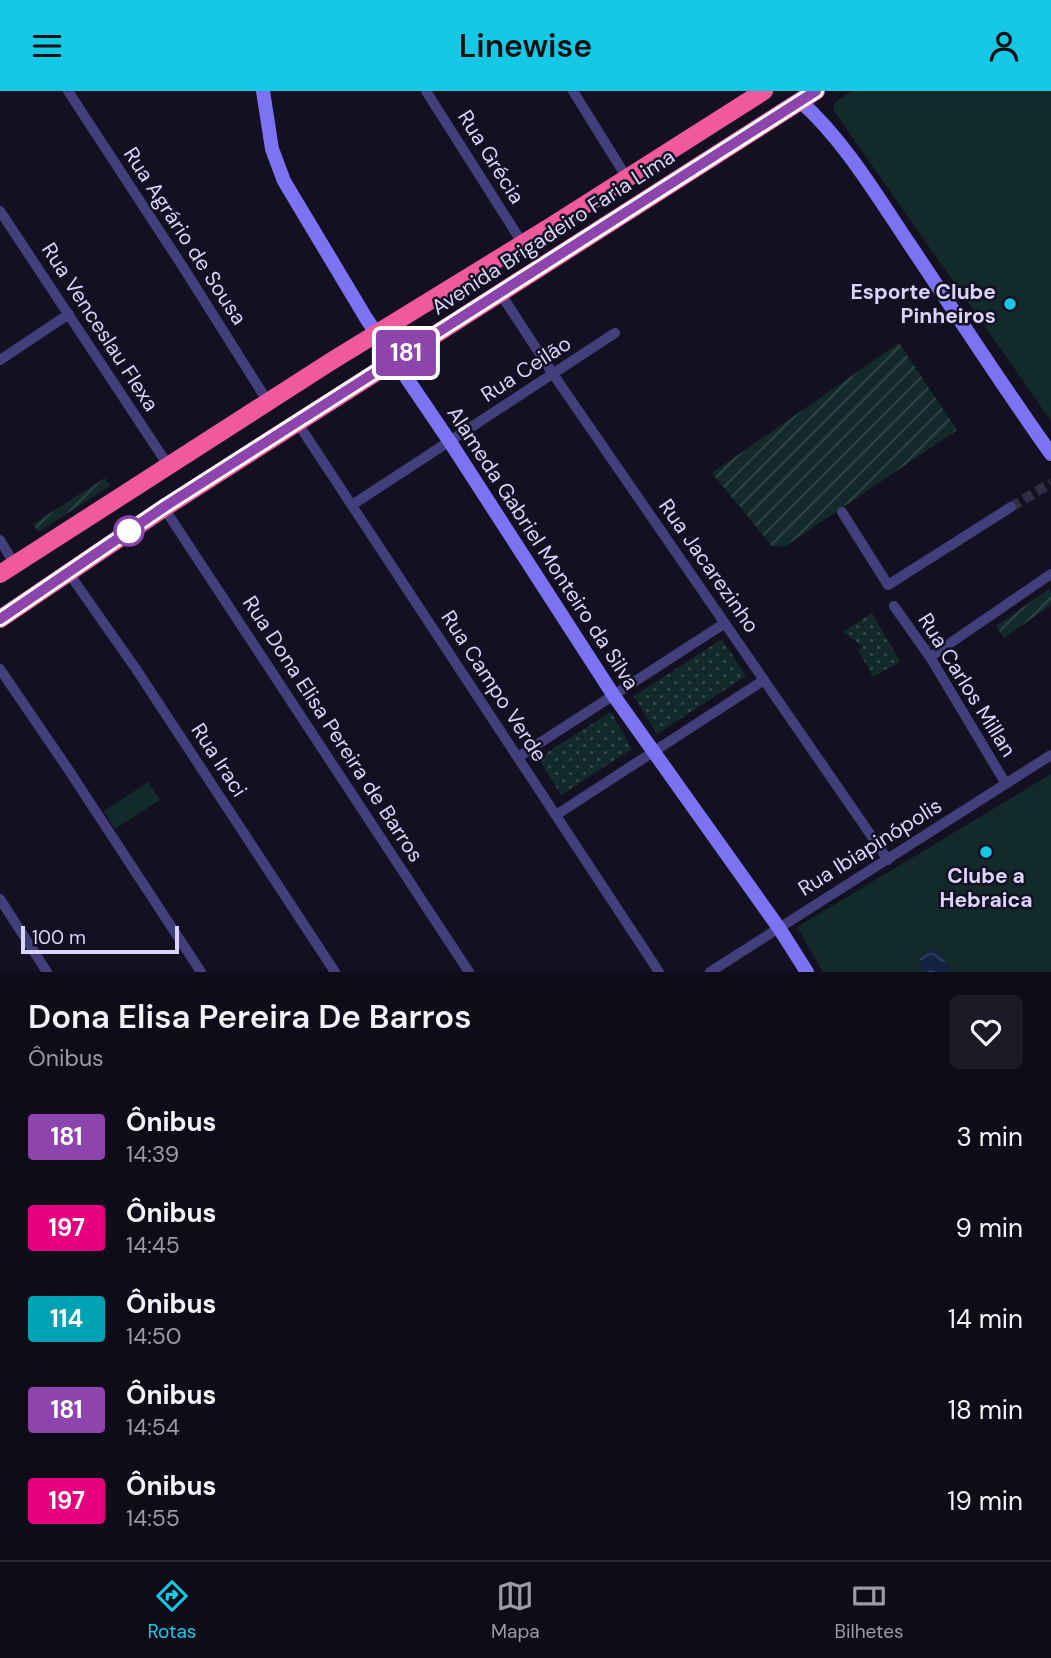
<!DOCTYPE html>
<html lang="pt">
<head>
<meta charset="utf-8">
<style>
	:root { --surface:#0e0c19; --page:#1c1a26; --text:#f1f3f6; --muted:#9b9ba2; --line:#2e2c38; --accent:#15c9e6 }
	body { margin:0; font-family:"DM Sans",sans-serif; background:var(--page); color:var(--text); height:100vh; display:flex; flex-direction:column; font-size:26px; white-space:nowrap }
	* { box-sizing:border-box; margin:0 }
	p { font-size:23px; color:var(--muted) }
	.icon { flex:none; width:38px; height:38px; fill:none; stroke:currentColor; stroke-width:2; stroke-linecap:round; stroke-linejoin:round }
	.map { position:relative; height:881px; overflow:hidden }
	.drawer { display:flex; flex-direction:column; background:var(--surface); flex:1 }
	.drawer>* { flex:none }
	.badge { padding:0 14px; border-radius:5px; font-size:24px; line-height:46px }
	.scale { position:absolute; left:21px; bottom:18px; width:158px; box-sizing:border-box; padding-left:7px; border:4px solid #dad4fb; border-top:0; font-size:19px; line-height:24px; white-space:nowrap; color:#dad4fb; -webkit-text-stroke:5px #131021; paint-order:stroke }
	.map>.badge { position:absolute; translate:-50% -50%; box-shadow:0 0 0 4px #fff }
	.round { display:grid; place-items:center; flex:none; width:74px; height:74px; border-radius:10px; background:var(--page) }
	.summary { display:flex; align-items:center; justify-content:space-between; height:119px; padding:0 28px }
	h1 { font-size:33px; font-weight:600; line-height:52px }
	ul { padding:0; list-style:none }
	li { display:flex; align-items:center; gap:21px; height:91px; padding:0 28px }
	li div { flex:1 }
	li b { display:block; font-size:26px }
	li em { font-style:normal }
	li .badge { min-width:77px; font-weight:700; text-align:center }
	header { display:flex; justify-content:space-between; align-items:center; height:91px; padding:0 28px; background:var(--accent); color:#111; font-size:32px; font-weight:600 }
	.dock { display:flex; justify-content:space-around; align-items:center; height:98px; border-top:2px solid var(--line); background:var(--surface); font-size:19px; color:var(--muted) }
	.dock a { display:grid; justify-items:center; gap:4px }
	.dock .selected { color:var(--accent) }
	.map>svg:first-child { display:block }
	.grass { fill:#132a2b }
	.park { fill:url(#park-dots) }
	.garden { fill:url(#garden-furrows) }
	.water { fill:url(#water-waves) }
	.lines { fill:none; stroke-linecap:round; stroke-linejoin:round }
	.street-tunnel { stroke:#312d42; stroke-width:10; stroke-dasharray:10 5; stroke-linecap:butt }
	.street { stroke:#443f7c; stroke-width:10 }
	.secondary { stroke:#7c73f2; stroke-width:14 }
	.highway { stroke:#f05a9c; stroke-width:18 }
	.line-casing { stroke:#fff; stroke-width:16 }
	.line { stroke:#8e44ad; stroke-width:10 }
	.poi-dot { fill:#15c9e6; stroke:#131021; stroke-width:2.5 }
	.stop-dot { fill:#fff; stroke:#8e44ad; stroke-width:3.5 }
	.labels { text-anchor:middle; stroke-width:5; stroke-linejoin:round; paint-order:stroke }
	.street-label { font-size:21px; fill:#dad4fb; stroke:#131021 }
	.poi-label { font-size:21px; font-weight:bold; fill:#dad4fb; stroke:#131021; text-anchor:end }
</style>
</head>
<body>
<header><svg class="icon" aria-label="menu" viewBox="0 0 24 24"><path d="M4 6h16M4 12h16M4 18h16"/></svg>Linewise<svg class="icon" aria-label="person" viewBox="0 0 24 24"><circle cx="12" cy="8" r="4"/><path d="M4 21q1-7 8-7t8 7"/></svg></header>
<div class="map">
<svg width="1051" height="881" viewBox="0 0 1051 881">
	<defs>
		<pattern id="park-dots" width="8" height="8" patternUnits="userSpaceOnUse" patternTransform="scale(1.75)"><rect width="8" height="8" fill="#132a2b"/><path d="M2 2h.1M6 6h.1" fill="none" stroke="#35484b" stroke-width="1.8" stroke-linecap="round"/></pattern>
		<pattern id="garden-furrows" width="10" height="10" patternUnits="userSpaceOnUse" patternTransform="scale(1.75)"><rect width="10" height="10" fill="#132a2b"/><path d="M-1 1l2-2M0 10L10 0M9 11l2-2" fill="none" stroke="#35484b"/></pattern>
		<pattern id="water-waves" width="16" height="10" patternUnits="userSpaceOnUse" patternTransform="scale(1.75)"><rect width="16" height="10" fill="#122343"/><path d="M0 5q4-4 8 0t8 0" fill="none" stroke="#34425f"/></pattern>
	</defs>
	<rect width="100%" height="100%" fill="#131021"/>
	<!-- grass -->
	<path class="grass" d="M853 0H1051V330L834 20C832 9 845 5 853 0Z
		M1051 683V881H823L797 836Z
		M148 691 160 709 115 738 104 720Z"/>
	<!-- park -->
	<path class="park" d="M872 522 900 571 873 586 858 559 863 556 843 541Z
		M722 548 746 585 657 643 634 605Z
		M611 621 632 658 561 704 538 667Z"/>
	<!-- garden -->
	<path class="garden" d="M899 252 957 339 784 456 772 455 712 382Z
		M105 387 110 395 38 441 33 433Z
		M1049 498 1051 502V514L1004 547 996 535Z"/>
	<!-- water -->
	<path class="water" d="M935 857 942 865 952 881H925L918 867Z"/>
	<g class="lines">
		<!-- street-tunnel -->
		<path class="street-tunnel" d="M1011 416 1051 392"/>
		<!-- street -->
		<path class="street" d="M68 0 183 176 268 311
			M426 0 523 153
			M573 0 627 87
			M0 120 168 374
			M500 202 553 283 888 769
			M0 269 69 223
			M297 331 659 881
			M352 414 615 242
			M164 417 469 881
			M842 421 888 494 1011 416
			M0 449 15 474
			M68 481 136 578 335 881
			M894 515 930 566 1006 693
			M930 566 1051 483
			M0 578 66 675 201 881
			M518 666 725 532
			M556 724 764 589
			M0 808 47 881
			M710 881 1051 664"/>
		<!-- secondary -->
		<path class="secondary" d="M263 0 272 58 284 90 366 227 450 351 614 605 779 837 807 881
			M800 10C844 49 877 105 910 154 957 224 1002 294 1051 363"/>
		<!-- highway -->
		<path class="highway" d="M0 483 330 271 550 136 764 0
			M0 528 164 417 816 0"/>
	</g>
	<g class="lines">
		<!-- line casing -->
		<g class="line-casing">
			<path id="line" d="M0 528 164 416 816 0"/>
		</g>
		<!-- line -->
		<use href="#line" class="line"/>
	</g>
	<!-- markers -->
	<g class="poi-dot">
		<circle cx="1010" cy="213" r="7"/>
		<circle cx="986" cy="761" r="7"/>
	</g>
	<circle class="stop-dot" cx="129" cy="440" r="14"/>
	<g class="labels">
		<!-- street labels -->
		<g class="street-label">
			<text transform="translate(491 66) rotate(58)" y="7">Rua Grécia</text>
			<text transform="translate(553 141) rotate(-33)" y="7">Avenida Brigadeiro Faria Lima</text>
			<text transform="translate(185 145) rotate(57)" y="7">Rua Agrário de Sousa</text>
			<text transform="translate(100 236) rotate(57)" y="7">Rua Venceslau Flexa</text>
			<text transform="translate(526 278) rotate(-33)" y="7">Rua Ceilão</text>
			<text transform="translate(543 457) rotate(57)" y="7">Alameda Gabriel Monteiro da Silva</text>
			<text transform="translate(709 475) rotate(55)" y="7">Rua Jacarezinho</text>
			<text transform="translate(967 594) rotate(58)" y="7">Rua Carlos Millan</text>
			<text transform="translate(494 595) rotate(57)" y="7">Rua Campo Verde</text>
			<text transform="translate(333 638) rotate(57)" y="7">Rua Dona Elisa Pereira de Barros</text>
			<text transform="translate(219 669) rotate(57)" y="7">Rua Iraci</text>
			<text transform="translate(870 756) rotate(-32)" y="7">Rua Ibiapinópolis</text>
		</g>
		<!-- poi labels -->
		<g class="poi-label">
			<text x="996" y="208">Esporte Clube<tspan x="996" dy="24">Pinheiros</tspan></text>
			<text x="986" y="792" text-anchor="middle">Clube a<tspan x="986" dy="24">Hebraica</tspan></text>
		</g>
	</g>
</svg>
<div class="scale">100 m</div>
<b class="badge" style="left:406px;top:262px;background:#8e44ad;color:#fff">181</b>
</div>
<section class="drawer">
<div class="summary"><div><h1>Dona Elisa Pereira De Barros</h1><p>Ônibus</p></div><a class="round"><svg class="icon" aria-label="heart" viewBox="0 0 24 24"><path d="M12 20l-8-8c-3-5 5-10 8-4 3-6 11-1 8 4z"/></svg></a></div>
<ul>
<li><span class="badge" style="background:#8e44ad;color:#fff">181</span><div><b>Ônibus</b><p>14:39</p></div><em>3 min</em></li>
<li><span class="badge" style="background:#e6007e;color:#fff">197</span><div><b>Ônibus</b><p>14:45</p></div><em>9 min</em></li>
<li><span class="badge" style="background:#00a3b4;color:#fff">114</span><div><b>Ônibus</b><p>14:50</p></div><em>14 min</em></li>
<li><span class="badge" style="background:#8e44ad;color:#fff">181</span><div><b>Ônibus</b><p>14:54</p></div><em>18 min</em></li>
<li><span class="badge" style="background:#e6007e;color:#fff">197</span><div><b>Ônibus</b><p>14:55</p></div><em>19 min</em></li>
</ul>
</section>
<nav class="dock">
<a class="selected"><svg class="icon" aria-label="directions" viewBox="0 0 24 24"><path d="M12 3l9 9-9 9-9-9zM9 14v-3h6M13 9l2 2-2 2"/></svg>Rotas</a>
<a><svg class="icon" aria-label="map" viewBox="0 0 24 24"><path d="M3 6l6-2 6 2 6-2v14l-6 2-6-2-6 2zM9 4v14M15 6v14"/></svg>Mapa</a>
<a><svg class="icon" aria-label="tickets" viewBox="0 0 24 24"><path d="M3 7h18v10H3zM15 7v10"/></svg>Bilhetes</a>
</nav>
</body>
</html>
